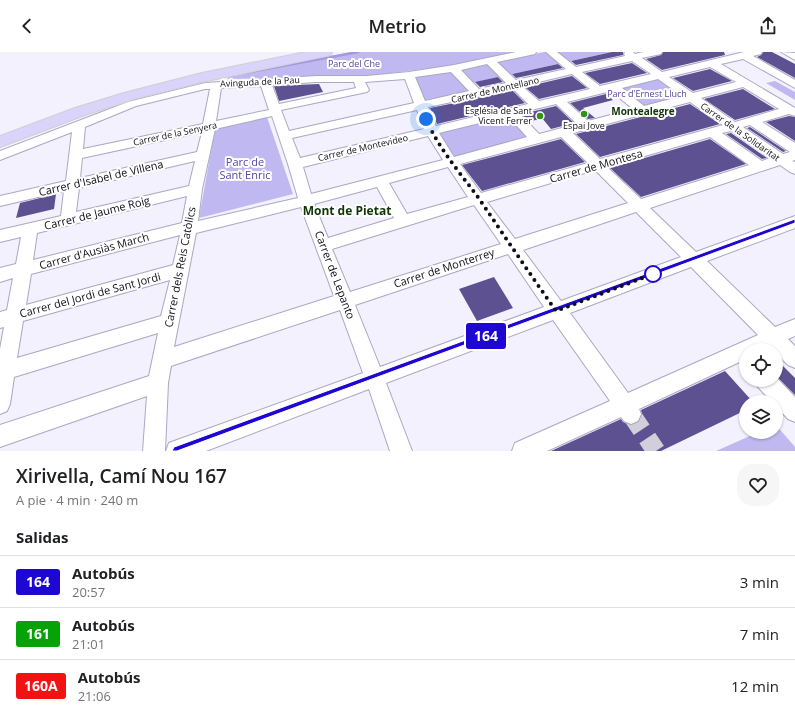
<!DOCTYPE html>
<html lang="es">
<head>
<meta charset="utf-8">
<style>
	:root { --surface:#fff; --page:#f6f6f6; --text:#202124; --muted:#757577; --line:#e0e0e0 }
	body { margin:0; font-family:"Open Sans",sans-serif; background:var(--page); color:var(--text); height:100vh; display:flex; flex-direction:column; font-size:15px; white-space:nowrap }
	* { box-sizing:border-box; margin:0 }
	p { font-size:13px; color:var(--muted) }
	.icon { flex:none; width:22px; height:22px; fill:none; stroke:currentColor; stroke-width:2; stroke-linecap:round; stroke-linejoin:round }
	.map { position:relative; height:399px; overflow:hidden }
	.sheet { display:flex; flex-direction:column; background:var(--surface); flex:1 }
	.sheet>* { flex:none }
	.badge { padding:0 8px; border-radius:3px; font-size:14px; line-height:26px }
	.buttons { position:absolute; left:739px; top:291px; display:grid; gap:8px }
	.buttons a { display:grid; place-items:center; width:44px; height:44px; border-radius:50%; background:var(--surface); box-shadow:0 1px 3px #0004; font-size:20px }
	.you { position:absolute; width:20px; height:20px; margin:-10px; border:3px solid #fff; border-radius:50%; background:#1a73e8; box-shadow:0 0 0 6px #1a73e833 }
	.map>.badge { position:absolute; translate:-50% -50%; box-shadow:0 0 0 2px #fff }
	h2 { padding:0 16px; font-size:15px; line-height:36px }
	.round { display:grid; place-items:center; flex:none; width:42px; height:42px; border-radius:16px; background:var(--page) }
	.summary { display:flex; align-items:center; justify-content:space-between; height:68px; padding:0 16px }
	h1 { font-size:19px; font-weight:600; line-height:30px }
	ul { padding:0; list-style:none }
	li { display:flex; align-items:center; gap:12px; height:52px; padding:0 16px; border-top:1px solid var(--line) }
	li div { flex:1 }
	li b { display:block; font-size:15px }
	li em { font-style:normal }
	li .badge { min-width:44px; font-weight:700; text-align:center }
	header { display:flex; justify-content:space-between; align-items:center; height:52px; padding:0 16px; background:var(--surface); font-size:18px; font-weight:600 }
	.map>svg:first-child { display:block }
	.green { fill:#c0b8f0 }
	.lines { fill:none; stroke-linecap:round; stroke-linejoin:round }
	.stream { stroke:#a298de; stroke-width:2.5 }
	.building { fill:#5d5191 }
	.minor-tunnel { stroke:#d0cfda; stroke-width:19; stroke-dasharray:19 10; stroke-linecap:butt }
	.minor-casing { stroke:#aaa7c3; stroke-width:2 }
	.major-casing { stroke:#cfcfd1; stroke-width:2 }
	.minor { fill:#fff; fill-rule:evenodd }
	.major { fill:#dad4fa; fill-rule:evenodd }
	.line { fill:#1e07d3; stroke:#fff }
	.walk { stroke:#0e0d17; stroke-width:4; stroke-dasharray:0 7.2 }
	.poi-dot { fill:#319417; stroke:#fff; stroke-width:1.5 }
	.stop-dot { fill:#fff; stroke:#1e07d3; stroke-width:2 }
	.labels { text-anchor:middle; stroke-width:4; stroke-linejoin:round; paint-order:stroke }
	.far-park-label { font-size:9px; fill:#58469a; stroke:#fff }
	.far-street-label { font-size:9px; fill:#0e0d17; stroke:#fff }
	.far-poi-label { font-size:9px; fill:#0e0d17; stroke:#fff; text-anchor:end }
	.far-neighbourhood-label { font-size:10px; font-weight:bold; fill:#113409; stroke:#fff }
	.park-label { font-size:11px; fill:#58469a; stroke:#fff }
	.street-label { font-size:11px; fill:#0e0d17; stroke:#fff }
	.neighbourhood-label { font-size:12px; font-weight:bold; fill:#113409; stroke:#fff }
</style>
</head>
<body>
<header><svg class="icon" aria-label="back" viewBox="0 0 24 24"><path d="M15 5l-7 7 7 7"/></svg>Metrio<svg class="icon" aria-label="share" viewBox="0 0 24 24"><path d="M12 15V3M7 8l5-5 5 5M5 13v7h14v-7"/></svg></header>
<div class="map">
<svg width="795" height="399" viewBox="0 0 795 399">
	<rect width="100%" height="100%" fill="#f2f1fd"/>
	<!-- green -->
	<path class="green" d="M352 0H518L455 13 368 24 227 27 231 23Z
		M544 0H550L563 11 507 23 493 10Z
		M553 0H612L566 10Z
		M489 10 503 24 472 31 459 17Z
		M454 16 471 40 425 50 411 23Z
		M659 26 686 45 644 56 619 37Z
		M775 29 795 40V48L766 31Z
		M511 63 532 85 454 106 437 81Z
		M267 65 293 142 199 166 215 77Z
		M776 373 795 395V399H716L759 380H776Z"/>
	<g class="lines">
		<!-- stream -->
		<path class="stream" d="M245 21 358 0"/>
	</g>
	<!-- building -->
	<path class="building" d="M612 0H623V3L576 13 571 9Z
		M663 0H724L725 3 662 18 646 7 661 3Z
		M763 0H772L795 12V26L757 5 761 3Z
		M632 11 647 21 600 32 585 21Z
		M558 12 563 16 516 26 512 22Z
		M710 17 732 29 693 39 673 26Z
		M572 24 587 36 539 47 525 35Z
		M498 25 503 30 480 35 475 30Z
		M319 32 323 40 279 49 274 34Z
		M743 37 775 57 735 68 704 47Z
		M512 38 525 51 437 72 430 56 479 46Z
		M606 42 613 48 583 56 595 66 588 67 570 51Z
		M690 52 720 72 600 105 576 82Z
		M556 54 574 71 551 77 542 66 529 70 522 62Z
		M789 64 795 65V89L766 70Z
		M750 75 786 99 783 100 747 76Z
		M731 81 767 106 762 107 726 82Z
		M561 87 585 110 482 139 462 113Z
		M710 87 746 112 641 145 610 116Z
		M56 142 54 157 16 166 20 151Z
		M494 225 513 256 477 269 459 237Z
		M776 307 795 326V343L776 324Z
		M725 319 753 350H746V358L661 399H551L621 367 623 370 630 373 639 370 642 363 641 358Z"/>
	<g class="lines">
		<!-- minor-tunnel -->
		<path class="minor-tunnel" d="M631 362 656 399"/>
		<!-- minor casing -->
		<g class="minor-casing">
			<path id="minor" d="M516 0H536L535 2 497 10 516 28 566 17 546 0H557L576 15 625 4 624 2 625 0H633L635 2 643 0H662L661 2 642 6 662 20 744 0H762L761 2 753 4 795 28V36L743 7 721 12 795 56V64L789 62 762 70 795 91V108L792 109 795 110V122L790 120 780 113 650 156 696 200 795 164V176L707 209 775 275 795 267V284L788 287 795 294V316L788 313 776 301V298L771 296 766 298H746V307L639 357 641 362 638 369 631 372 624 369 621 365 547 399H512L515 391 610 349 553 268 386 331 412 399H390L369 337 206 399H166L169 391 177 388 363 321 340 258 171 314 168 331 165 399H143L147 344 0 395V373L149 324 158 281 14 325 10 352 7 359 0 362V297L4 275 0 276V260L7 258 13 226 0 230V216L16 212 21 185 0 190V178L61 164 64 139 0 154V144L66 129 72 80 0 108V99L128 50 205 31 316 24H367L409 20 454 13ZM632 9 651 22 600 34 582 20ZM487 12 506 31 479 37 461 18ZM710 15 736 30 693 41 669 25ZM451 20 469 39 425 49 415 25ZM572 22 590 37 539 49 522 34ZM405 27 414 51 289 79 281 58 367 40 369 38 365 30ZM658 27 682 44 644 54 622 36ZM316 30H354L356 36 279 52 272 33ZM261 34 269 58 216 69 221 36ZM743 35 779 57 735 70 701 46ZM512 36 528 52 436 74 428 55 475 45H478L483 43ZM205 37H210L203 72 83 97 85 75 136 54ZM611 39 633 57 588 69 567 50ZM690 50 723 73 600 107 573 81ZM556 52 577 72 539 82 519 61ZM417 58 424 77 300 106 292 86ZM272 64 288 112 298 146 198 169 202 137 215 77ZM508 64 527 85 454 105 439 81ZM750 73 790 100 783 102 743 75ZM731 79 770 106 762 109 722 81ZM202 80 197 100 80 126 82 106ZM428 84 443 108 311 142 303 115ZM561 85 588 111 481 141 460 112ZM710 85 749 113 641 147 607 115ZM195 109 189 134 76 160 79 136ZM448 115 468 145 407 162 389 131ZM595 118 628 151 515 187 487 150ZM377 135 394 166 328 186 314 152ZM187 144 182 171 33 208 37 181ZM474 153 501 192 350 240 332 197ZM301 155 334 244 174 295 196 181ZM636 160 681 205 561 249 523 198ZM180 183 173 213 26 253 31 222ZM508 202 544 255 380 315 355 253ZM691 215 758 283 628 341 570 261ZM170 228 161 264 17 306 23 269Z
				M781 0 795 1V8Z
				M776 325 795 345V370L788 367 776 354V350H772L758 335 755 328H776Z"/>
		</g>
		<!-- major casing -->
		<g class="major-casing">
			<path id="major" d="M306 0H332L331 3 326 4 202 30 134 47 85 63 0 95V84L75 56 124 41 202 21Z"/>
		</g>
		<!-- minor -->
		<use href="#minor" class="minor"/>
		<!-- major -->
		<use href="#major" class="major"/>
	</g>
	<!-- line -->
	<path class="line" d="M795 167V171L177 399H172L174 395 177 394Z"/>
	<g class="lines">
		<!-- walk -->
		<path class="walk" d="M426 67C439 97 461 122 480 148 505 185 530 222 556 259L653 222"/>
	</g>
	<!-- markers -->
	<g class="poi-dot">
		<circle cx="584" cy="62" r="4"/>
		<circle cx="540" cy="64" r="4"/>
	</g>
	<circle class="stop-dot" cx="653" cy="222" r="8"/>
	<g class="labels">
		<!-- far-park labels -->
		<g class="far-park-label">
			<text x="354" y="15">Parc del Che</text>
			<text x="647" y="45">Parc d'Ernest Lluch</text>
		</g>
		<!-- far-street labels -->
		<g class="far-street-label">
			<text transform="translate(260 30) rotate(-3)" y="3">Avinguda de la Pau</text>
			<text transform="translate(495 38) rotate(-13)" y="3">Carrer de Montellano</text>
			<text transform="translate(740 80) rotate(35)" y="3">Carrer de la Solidaritat</text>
			<text transform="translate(175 82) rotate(-12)" y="3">Carrer de la Senyera</text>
			<text transform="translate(363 96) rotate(-13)" y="3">Carrer de Montevideo</text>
		</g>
		<!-- far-poi labels -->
		<g class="far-poi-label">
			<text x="532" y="62">Església de Sant<tspan x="532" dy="10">Vicent Ferrer</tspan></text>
			<text x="584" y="77" text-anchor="middle">Espai Jove</text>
		</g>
		<!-- far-neighbourhood labels -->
		<g class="far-neighbourhood-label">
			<text x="643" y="63">Montealegre</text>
		</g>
		<!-- park labels -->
		<g class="park-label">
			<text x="245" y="114">Parc de<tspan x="245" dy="13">Sant Enric</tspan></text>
		</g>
		<!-- street labels -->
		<g class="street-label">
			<text transform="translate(596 114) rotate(-16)" y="4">Carrer de Montesa</text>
			<text transform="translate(101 126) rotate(-13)" y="4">Carrer d'Isabel de Villena</text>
			<text transform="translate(97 161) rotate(-14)" y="4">Carrer de Jaume Roig</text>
			<text transform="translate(94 199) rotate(-15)" y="4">Carrer d'Ausiàs March</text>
			<text transform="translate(180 215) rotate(-79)" y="4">Carrer dels Reis Catòlics</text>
			<text transform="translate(444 216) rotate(-18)" y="4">Carrer de Monterrey</text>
			<text transform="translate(335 223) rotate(69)" y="4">Carrer de Lepanto</text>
			<text transform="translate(90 243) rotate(-15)" y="4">Carrer del Jordi de Sant Jordi</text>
		</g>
		<!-- neighbourhood labels -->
		<g class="neighbourhood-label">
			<text x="347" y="163">Mont de Pietat</text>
		</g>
	</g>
</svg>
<div class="buttons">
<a><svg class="icon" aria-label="locate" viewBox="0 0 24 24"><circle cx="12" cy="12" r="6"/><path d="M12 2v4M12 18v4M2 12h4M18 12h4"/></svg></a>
<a><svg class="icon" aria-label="layers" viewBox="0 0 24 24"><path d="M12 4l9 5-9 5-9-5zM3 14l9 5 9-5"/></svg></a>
</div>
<div class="you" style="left:426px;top:67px"></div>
<b class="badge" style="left:486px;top:284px;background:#1e07d3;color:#fff">164</b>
</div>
<section class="sheet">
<div class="summary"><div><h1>Xirivella, Camí Nou 167</h1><p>A pie · 4 min · 240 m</p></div><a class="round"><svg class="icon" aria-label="heart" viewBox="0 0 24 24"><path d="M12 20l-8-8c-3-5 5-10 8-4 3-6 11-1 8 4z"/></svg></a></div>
<h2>Salidas</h2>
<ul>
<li><span class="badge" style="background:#1e07d3;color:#fff">164</span><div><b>Autobús</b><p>20:57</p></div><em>3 min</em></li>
<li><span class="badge" style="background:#06a308;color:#fff">161</span><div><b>Autobús</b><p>21:01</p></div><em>7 min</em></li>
<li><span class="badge" style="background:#f51111;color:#fff">160A</span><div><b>Autobús</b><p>21:06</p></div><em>12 min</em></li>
</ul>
</section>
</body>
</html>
